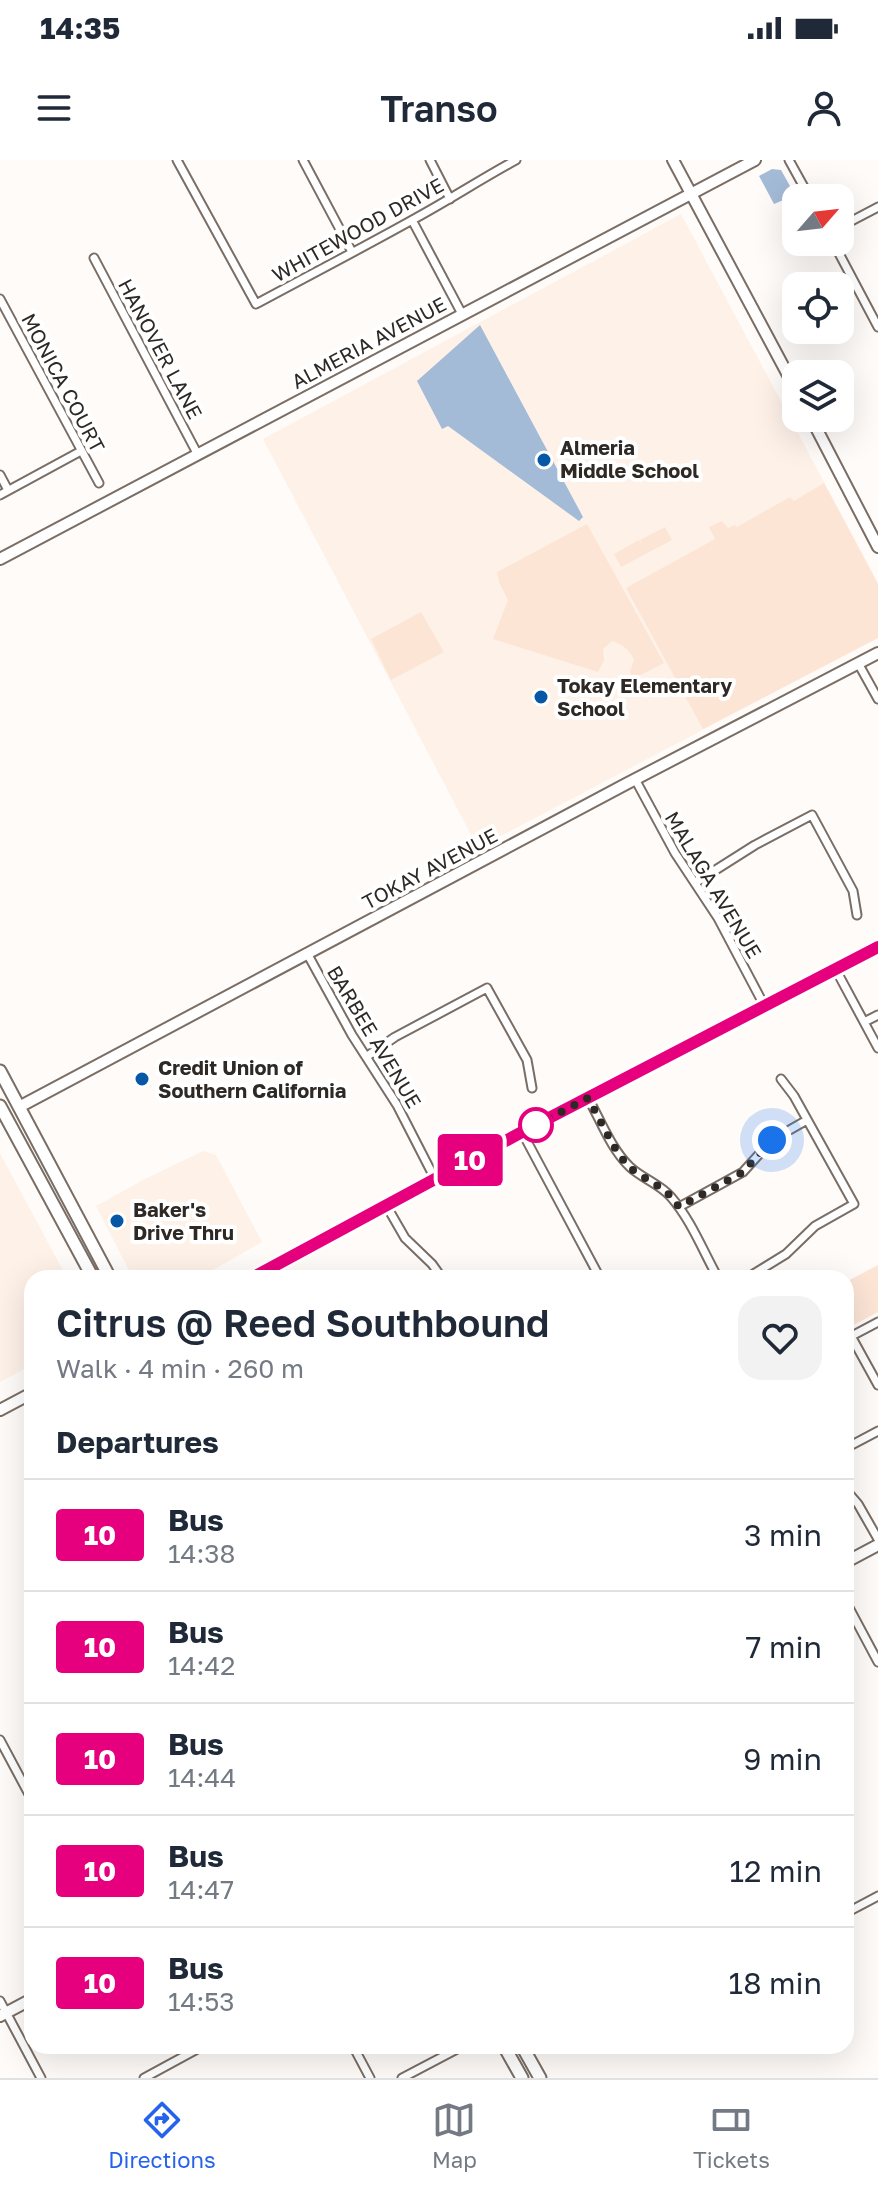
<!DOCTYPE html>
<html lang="en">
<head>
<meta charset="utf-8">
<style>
	:root { --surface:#fff; --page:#f2f2f3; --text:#1f2937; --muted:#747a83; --line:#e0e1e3; --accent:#2563eb }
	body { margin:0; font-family:"Golos Text",sans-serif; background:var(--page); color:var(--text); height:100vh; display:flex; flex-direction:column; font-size:30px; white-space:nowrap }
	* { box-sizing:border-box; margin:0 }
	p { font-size:26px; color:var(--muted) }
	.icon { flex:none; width:44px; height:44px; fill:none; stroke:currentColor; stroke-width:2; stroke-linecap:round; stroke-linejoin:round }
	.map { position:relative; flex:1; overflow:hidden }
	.details { position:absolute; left:24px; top:1110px; width:830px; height:784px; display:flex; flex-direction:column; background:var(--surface); border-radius:24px; box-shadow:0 8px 32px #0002 }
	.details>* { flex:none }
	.badge { padding:0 16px; border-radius:6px; font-size:28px; line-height:52px }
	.needle { width:52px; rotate:62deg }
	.fabs { position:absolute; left:782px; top:24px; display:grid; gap:16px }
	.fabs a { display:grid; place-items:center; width:72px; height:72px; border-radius:16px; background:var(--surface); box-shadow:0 8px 32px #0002; font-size:40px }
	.you { position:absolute; width:40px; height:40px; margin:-20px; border:6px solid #fff; border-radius:50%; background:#1a73e8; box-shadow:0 0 0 12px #1a73e833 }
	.map>.badge { position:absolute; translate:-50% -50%; box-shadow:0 0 0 4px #fff }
	h2 { padding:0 32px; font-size:30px; line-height:72px }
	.round { display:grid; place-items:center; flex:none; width:84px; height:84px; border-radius:24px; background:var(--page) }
	.summary { display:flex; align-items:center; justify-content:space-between; height:136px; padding:0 32px }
	h1 { font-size:38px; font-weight:600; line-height:60px }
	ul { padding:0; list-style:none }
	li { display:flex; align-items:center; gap:24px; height:112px; padding:0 32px; border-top:2px solid var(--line) }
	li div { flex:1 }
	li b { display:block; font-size:30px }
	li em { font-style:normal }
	li .badge { min-width:88px; font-weight:700; text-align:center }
	.status { display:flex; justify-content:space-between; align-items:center; height:56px; padding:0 40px; background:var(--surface); direction:ltr }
	.status svg { height:22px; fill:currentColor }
	header { display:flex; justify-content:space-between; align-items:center; height:104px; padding:0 32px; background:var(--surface); font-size:36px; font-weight:600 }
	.menu { display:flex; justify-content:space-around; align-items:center; height:112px; border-top:2px solid var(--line); background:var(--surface); font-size:22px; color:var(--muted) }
	.menu a { display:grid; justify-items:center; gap:4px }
	.menu .active { color:var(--accent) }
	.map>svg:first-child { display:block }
	.built { fill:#fef1e8 }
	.green { fill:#fce5d5 }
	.water { fill:#a4bbd7 }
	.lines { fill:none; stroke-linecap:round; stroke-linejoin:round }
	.street-casing { stroke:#7a6d64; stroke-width:11 }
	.secondary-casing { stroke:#7a6d64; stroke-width:14 }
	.primary-casing { stroke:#7a6d64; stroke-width:15 }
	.street { stroke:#fff; stroke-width:7 }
	.secondary { stroke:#fff; stroke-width:10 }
	.primary { stroke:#fff; stroke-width:11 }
	.line-casing { stroke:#fff; stroke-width:18 }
	.line { stroke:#e6007e; stroke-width:12 }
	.walk { stroke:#2e2925; stroke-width:8; stroke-dasharray:0 14.4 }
	.poi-dot { fill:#0658a6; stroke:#fff; stroke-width:3 }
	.stop-dot { fill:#fff; stroke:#e6007e; stroke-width:4 }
	.labels { text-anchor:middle; stroke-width:8; stroke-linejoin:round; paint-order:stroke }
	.street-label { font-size:20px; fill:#2e2925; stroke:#fff }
	.poi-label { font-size:20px; font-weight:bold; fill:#2e2925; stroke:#fff; text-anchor:start }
</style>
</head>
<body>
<div class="status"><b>14:35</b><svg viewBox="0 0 49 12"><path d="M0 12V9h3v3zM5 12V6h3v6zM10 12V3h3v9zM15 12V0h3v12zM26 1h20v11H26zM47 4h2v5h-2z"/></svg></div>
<header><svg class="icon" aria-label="menu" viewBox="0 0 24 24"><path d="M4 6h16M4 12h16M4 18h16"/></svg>Transo<svg class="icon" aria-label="person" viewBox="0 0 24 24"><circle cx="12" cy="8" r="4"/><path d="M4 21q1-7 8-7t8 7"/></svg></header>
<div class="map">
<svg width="878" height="1918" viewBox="0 0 878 1918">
	<rect width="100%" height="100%" fill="#fefbf9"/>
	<!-- built -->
	<path class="built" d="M681 54 878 423V478L478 688 263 279Z
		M203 991 216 995 262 1082 199 1118H133L96 1046 145 1019Z
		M0 993 67 1118H32V1205L0 1222Z"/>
	<!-- green -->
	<path class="green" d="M824 323 878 424V478L703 569 626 428 715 379 709 367 722 361 728 368 735 365 737 367 790 337 794 341Z
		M587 364 664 503 631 520 630 511 634 500C630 490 622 484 612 481L603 489 604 500 598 512 493 479 508 440 499 422 497 412Z
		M665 367 672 380 621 407 614 394 639 380 644 388 640 380Z
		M421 452 444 492 391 520 371 479Z
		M878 1105V1152L846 1169V1122Z"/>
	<!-- water -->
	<path class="water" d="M772 9 781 10 795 35 774 44 759 16Z
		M480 165 583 357 579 361 448 266 442 269 417 221Z"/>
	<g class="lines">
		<!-- street casing -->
		<g class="street-casing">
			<path id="street" d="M177 0 256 144C308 116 362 88 414 59 449 40 481 19 516 0
				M303 0 352 92
				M430 0 450 39
				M789 0 810 38
				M412 60 462 154
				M840 67 878 47
				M833 82 878 167
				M94 98 198 295
				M0 139 99 323
				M0 315 8 330
				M0 335 81 291
				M858 503 878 539
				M635 619 675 693 718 758 765 847
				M695 723 755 685 812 655 853 731 857 755
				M308 795 352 875 397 945 435 1019
				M836 810 878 888
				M864 862 878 855
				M366 897 395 877 487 828 527 900 532 928
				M588 938C601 961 611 989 630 1007 643 1019 660 1024 671 1037 691 1060 703 1091 718 1118
				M522 972 600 1118
				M386 1045 405 1078 432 1104 442 1118
				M679 1047 743 1012 772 980 807 960
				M505 1118 506 1117
				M747 1118 786 1094 815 1066 854 1044 794 936 781 919
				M851 1176 878 1225
				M846 1179 878 1162
				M846 1288 878 1271
				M846 1330 858 1344 878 1379
				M846 1442 878 1502
				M0 1580 32 1640
				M846 1753 878 1736
				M0 1841 41 1918
				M353 1886 370 1918
				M144 1918 203 1886
				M402 1918 463 1886"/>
		</g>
		<!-- secondary casing -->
		<g class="secondary-casing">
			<path id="secondary" d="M673 0 796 230
				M811 258 878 387
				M0 399 755 0
				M19 947 626 624 878 493
				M252 1118 522 972 878 787
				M0 1250 32 1233
				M846 1402 878 1385
				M0 1856 32 1839"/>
		</g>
		<!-- primary casing -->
		<g class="primary-casing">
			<path id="primary" d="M0 911 110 1118
				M0 946 93 1118
				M504 1886 522 1918
				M522 1886 540 1918"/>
		</g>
		<!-- street -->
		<use href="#street" class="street"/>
		<!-- secondary -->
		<use href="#secondary" class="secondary"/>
		<!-- primary -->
		<use href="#primary" class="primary"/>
	</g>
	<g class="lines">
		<!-- line casing -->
		<g class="line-casing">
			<path id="line" d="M252 1118 522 972 878 787"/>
		</g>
		<!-- line -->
		<use href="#line" class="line"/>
		<!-- walk -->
		<path class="walk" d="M536 965 588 938 613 985 624 1001 634 1011 666 1031 679 1047 743 1012 772 980"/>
	</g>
	<!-- markers -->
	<g class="poi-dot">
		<circle cx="544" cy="300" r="8"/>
		<circle cx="541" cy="537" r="8"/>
		<circle cx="142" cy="919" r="8"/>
		<circle cx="117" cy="1061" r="8"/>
	</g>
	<circle class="stop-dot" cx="536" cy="965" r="16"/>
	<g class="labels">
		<!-- street labels -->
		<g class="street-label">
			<text transform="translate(358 70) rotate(-29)" y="7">WHITEWOOD DRIVE</text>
			<text transform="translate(369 183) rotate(-28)" y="7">ALMERIA AVENUE</text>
			<text transform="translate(160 189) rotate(62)" y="7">HANOVER LANE</text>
			<text transform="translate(63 223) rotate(62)" y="7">MONICA COURT</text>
			<text transform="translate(430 709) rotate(-28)" y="7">TOKAY AVENUE</text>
			<text transform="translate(713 725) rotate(59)" y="7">MALAGA AVENUE</text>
			<text transform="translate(374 877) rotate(59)" y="7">BARBEE AVENUE</text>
		</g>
		<!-- poi labels -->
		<g class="poi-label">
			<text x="560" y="295">Almeria<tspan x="560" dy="23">Middle School</tspan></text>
			<text x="557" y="533">Tokay Elementary<tspan x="557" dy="23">School</tspan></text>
			<text x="158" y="915">Credit Union of<tspan x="158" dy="23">Southern California</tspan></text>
			<text x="133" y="1057">Baker's<tspan x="133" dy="23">Drive Thru</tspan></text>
		</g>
	</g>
</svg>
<div class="fabs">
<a><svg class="needle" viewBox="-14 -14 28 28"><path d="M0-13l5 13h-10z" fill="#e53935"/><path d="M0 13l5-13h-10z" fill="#747a83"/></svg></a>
<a><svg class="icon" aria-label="locate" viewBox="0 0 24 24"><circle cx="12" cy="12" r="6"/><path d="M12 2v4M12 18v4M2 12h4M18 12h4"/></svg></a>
<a><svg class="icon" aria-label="layers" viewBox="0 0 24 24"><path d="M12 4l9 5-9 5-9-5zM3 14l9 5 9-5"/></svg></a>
</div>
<div class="you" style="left:772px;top:980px"></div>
<b class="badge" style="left:470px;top:1000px;background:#e6007e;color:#fff">10</b>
<section class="details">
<div class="summary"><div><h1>Citrus @ Reed Southbound</h1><p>Walk · 4 min · 260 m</p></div><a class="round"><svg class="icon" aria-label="heart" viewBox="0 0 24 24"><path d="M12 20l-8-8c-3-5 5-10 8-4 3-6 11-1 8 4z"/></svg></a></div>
<h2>Departures</h2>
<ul>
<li><span class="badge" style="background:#e6007e;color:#fff">10</span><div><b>Bus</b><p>14:38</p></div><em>3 min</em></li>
<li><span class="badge" style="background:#e6007e;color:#fff">10</span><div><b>Bus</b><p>14:42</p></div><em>7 min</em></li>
<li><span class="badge" style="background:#e6007e;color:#fff">10</span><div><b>Bus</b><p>14:44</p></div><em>9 min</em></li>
<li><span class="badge" style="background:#e6007e;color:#fff">10</span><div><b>Bus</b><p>14:47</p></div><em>12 min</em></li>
<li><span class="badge" style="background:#e6007e;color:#fff">10</span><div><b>Bus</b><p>14:53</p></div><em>18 min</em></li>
</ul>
</section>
</div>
<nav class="menu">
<a class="active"><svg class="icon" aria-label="directions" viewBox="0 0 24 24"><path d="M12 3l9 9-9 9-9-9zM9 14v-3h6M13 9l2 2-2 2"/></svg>Directions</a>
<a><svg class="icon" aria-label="map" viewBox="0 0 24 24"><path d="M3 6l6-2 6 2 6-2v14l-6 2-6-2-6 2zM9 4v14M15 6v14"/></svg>Map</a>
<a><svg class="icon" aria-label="tickets" viewBox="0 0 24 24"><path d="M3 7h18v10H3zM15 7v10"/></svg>Tickets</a>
</nav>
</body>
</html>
